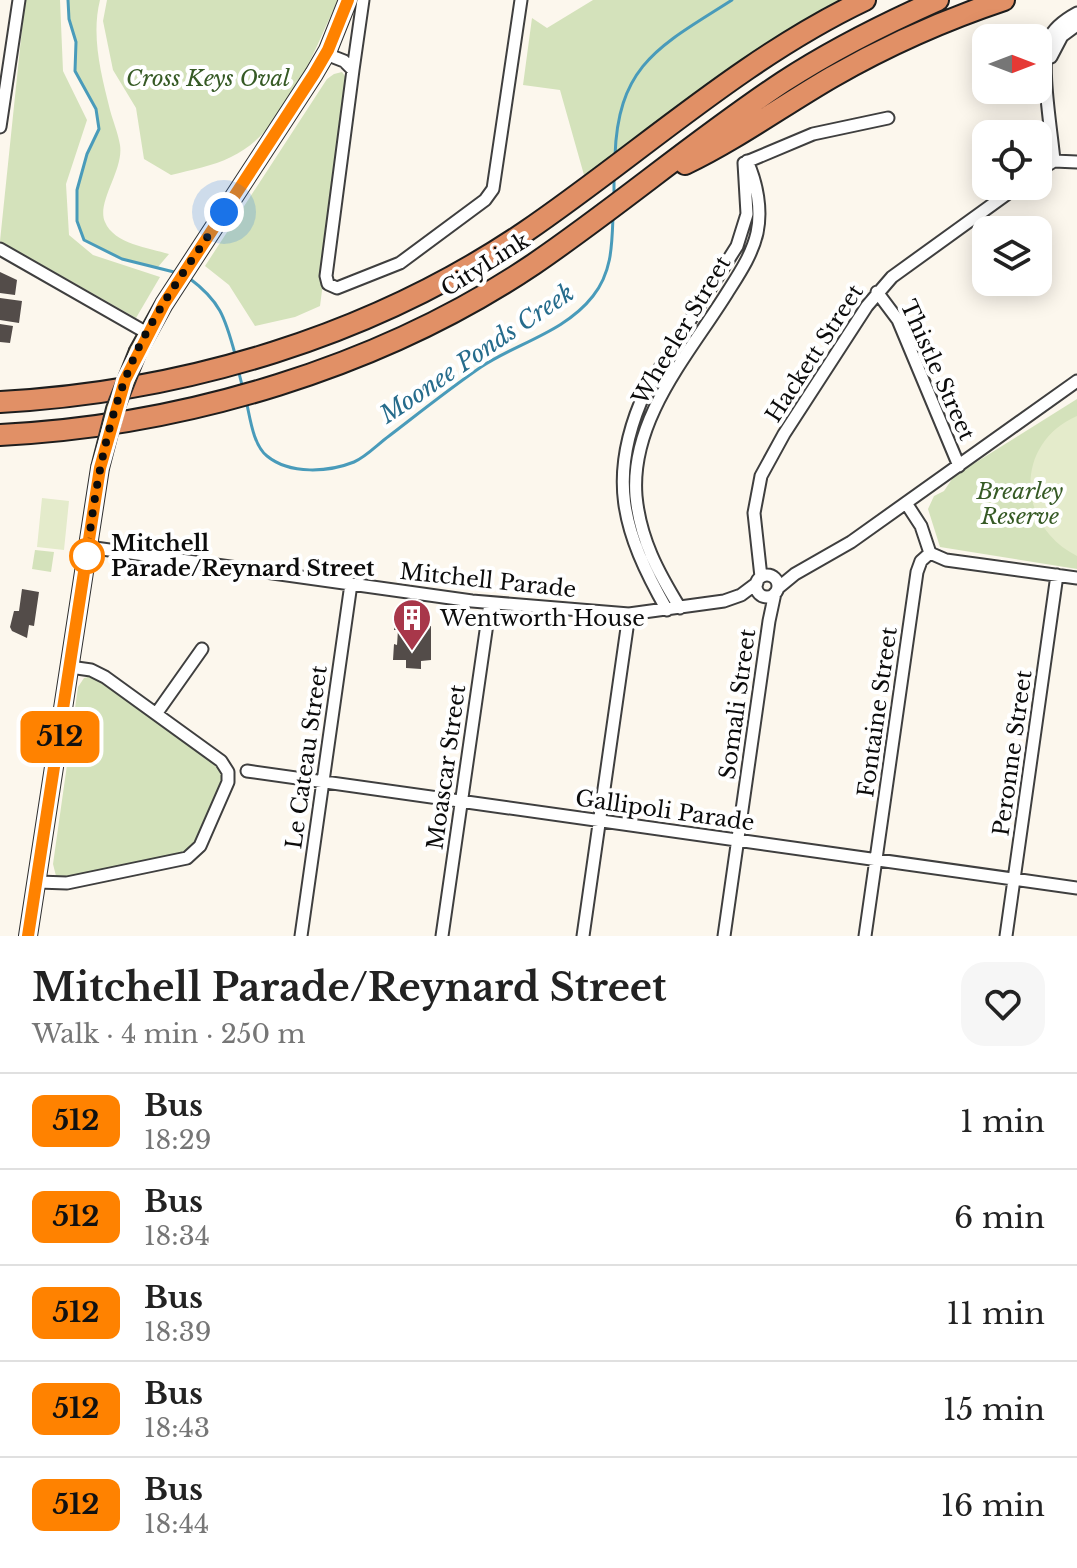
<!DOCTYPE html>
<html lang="en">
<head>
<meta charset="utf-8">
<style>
	:root { --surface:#fff; --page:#f6f6f6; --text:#222; --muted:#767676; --line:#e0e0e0 }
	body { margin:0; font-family:"Libre Baskerville",serif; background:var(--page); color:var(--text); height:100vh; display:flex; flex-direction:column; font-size:30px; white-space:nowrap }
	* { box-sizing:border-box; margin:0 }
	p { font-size:26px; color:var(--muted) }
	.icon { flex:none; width:44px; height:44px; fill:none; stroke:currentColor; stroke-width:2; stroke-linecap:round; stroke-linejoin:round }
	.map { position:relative; height:936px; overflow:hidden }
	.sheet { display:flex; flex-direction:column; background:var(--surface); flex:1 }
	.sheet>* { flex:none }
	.badge { padding:0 16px; border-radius:12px; font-size:28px; line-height:52px }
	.needle { width:52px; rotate:90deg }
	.fabs { position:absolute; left:972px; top:24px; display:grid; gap:16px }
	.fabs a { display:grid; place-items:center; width:80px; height:80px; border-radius:16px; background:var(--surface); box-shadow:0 4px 20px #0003; font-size:40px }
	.you { position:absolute; width:40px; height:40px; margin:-20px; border:6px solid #fff; border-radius:50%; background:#1a73e8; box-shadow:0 0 0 12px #1a73e833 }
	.map>.badge { position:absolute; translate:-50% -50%; box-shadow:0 0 0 4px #fff }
	.round { display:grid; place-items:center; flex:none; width:84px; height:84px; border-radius:24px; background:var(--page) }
	.summary { display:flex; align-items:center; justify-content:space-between; height:136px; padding:0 32px }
	h1 { font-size:38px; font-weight:700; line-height:60px }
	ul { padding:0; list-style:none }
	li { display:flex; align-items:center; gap:24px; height:96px; padding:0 32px; border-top:2px solid var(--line) }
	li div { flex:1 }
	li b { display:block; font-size:30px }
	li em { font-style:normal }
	li .badge { min-width:88px; font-weight:700; text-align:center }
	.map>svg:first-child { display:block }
	.green { fill:#d4e2bb }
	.pitch { fill:#e4ebcb }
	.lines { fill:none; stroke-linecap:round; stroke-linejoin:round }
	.stream { stroke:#499bba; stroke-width:3 }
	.building { fill:#534c49 }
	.street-casing { stroke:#3f3f3f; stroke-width:15 }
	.secondary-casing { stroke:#2e2e2e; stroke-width:20 }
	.highway-casing { stroke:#1d1d1d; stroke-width:24 }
	.street { stroke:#fff; stroke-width:11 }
	.secondary { stroke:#f4e4b0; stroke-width:16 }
	.highway { stroke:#e19066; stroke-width:20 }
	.secondary-bridge-casing { stroke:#2e2e2e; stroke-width:20; stroke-linecap:butt }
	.secondary-bridge { stroke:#f4e4b0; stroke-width:16 }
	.line-casing { stroke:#fff; stroke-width:18 }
	.line { stroke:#ff8200; stroke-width:12 }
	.walk { stroke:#0c0c0c; stroke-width:8; stroke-dasharray:0 14.4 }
	.stop-dot { fill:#fff; stroke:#ff8200; stroke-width:4 }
	.labels { text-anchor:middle; stroke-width:8; stroke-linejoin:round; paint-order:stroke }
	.park-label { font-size:22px; font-style:italic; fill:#365a25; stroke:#fff }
	.street-label { font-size:22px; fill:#0c0c0c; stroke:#fff }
	.stop-label { font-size:22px; font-weight:bold; fill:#0c0c0c; stroke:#fff; text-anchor:start }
	.poi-label { font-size:22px; fill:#0c0c0c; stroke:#fff; text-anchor:start }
	.water-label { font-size:24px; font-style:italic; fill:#266c8c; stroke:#fff }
</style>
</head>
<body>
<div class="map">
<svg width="1077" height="936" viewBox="0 0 1077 936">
	<rect width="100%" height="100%" fill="#fcf7ed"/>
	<!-- green -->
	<path class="green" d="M25 0H60L63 71 87 120 66 184 69 235 93 255 160 277 136 318 0 241Z
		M68 0H100C91 36 101 74 110 110 113 121 118 133 120 145 124 170 96 202 105 222 114 244 149 248 169 254L158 267 122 259 84 240 77 221V190L87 154 99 129 96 109 75 71 76 42 69 19Z
		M107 0H338C313 52 286 131 231 157 213 166 191 170 171 175L144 159 136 108 113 70 103 21Z
		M593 0H847L811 18 584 175 560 90 523 85 532 18 547 28Z
		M342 72 349 82 320 306 295 317 255 326 229 285 205 266 327 79 334 74Z
		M1077 399V569L940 547 928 509 934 496 944 491 954 476Z
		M35 550 54 552 51 572 32 569Z
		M92 676 219 766 223 781 197 843 183 854 62 878 56 876 53 864 78 687 84 678Z"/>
	<!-- pitch -->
	<path class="pitch" d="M1077 416V556C1017 526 1013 444 1077 416Z
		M42 498 69 501 64 550 37 547Z"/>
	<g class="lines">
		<!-- stream -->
		<path class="stream" d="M68 0 69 19 76 42 75 71 96 109 99 129 87 154 77 190V221L84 240 122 259 178 273
			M615 156C618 63 662 45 732 0
			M614 196V176
			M189 278C220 301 225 317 235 354
			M238 369 242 385
			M246 400C250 417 253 445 267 456 290 475 329 472 354 462 366 457 378 444 389 436 419 413 449 389 481 367 517 343 565 332 593 296 612 272 612 245 613 216"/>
	</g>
	<!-- building -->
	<path class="building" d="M0 272 17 280 15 295 0 293Z
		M0 298 22 301 19 323 0 320Z
		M0 324 13 326 10 343 0 342Z
		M22 589 39 592 34 626 29 625 27 638 12 631 10 627 14 611H19Z
		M395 622 431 626V660L421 661V669L406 668V660H393L394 644 397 645 398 630H394Z"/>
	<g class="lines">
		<!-- street casing -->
		<g class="street-casing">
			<path id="street" d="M326 54 344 61 353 70 326 276 328 284 337 288 400 263 485 200 493 189 521 0
				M1051 57 1062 36 1077 25
				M353 70 363 0
				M0 127 19 0
				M1054 161C1052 134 1039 62 1049 39 1054 27 1066 19 1077 13
				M1038 171 1054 161 1077 162
				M0 249 147 333
				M877 292 898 320 959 466
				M88 547 472 601 629 614 724 601 741 595 757 583
				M930 553 946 560 1077 578
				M756 586a11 11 0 1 1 22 0a11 11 0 1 1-22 0Z
				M761 577 754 513 761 476 784 434 867 306 892 277 1018 186
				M778 588 795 574 851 542 1077 381
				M680 608C658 572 640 539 636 496 630 419 689 354 727 293 739 274 752 255 757 233 762 210 757 183 747 161
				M667 610C622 531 606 476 646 390L737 246 747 214 744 163 813 134 888 118
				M156 714 202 649
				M247 771 1077 888
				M38 882 67 883 187 858 200 846 228 782V772L221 761 105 677 91 670 70 667
				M301 936 351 584
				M442 936 490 603
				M583 936 629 614
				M724 936 769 621 775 593
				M865 936 917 572 921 561 930 553 921 526 906 503
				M1006 936 1057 575"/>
		</g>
		<!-- secondary casing -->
		<g class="secondary-casing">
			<path id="secondary" d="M138 351 164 304 314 74 328 50 348 0
				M28 936 100 468"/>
		</g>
		<!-- highway casing -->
		<g class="highway-casing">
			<path id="highway" d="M685 164C737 139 782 106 832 77 886 46 944 20 1004 0
				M0 402C185 392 371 336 525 232 638 155 741 59 865 0
				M0 435C184 426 381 367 534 264 619 206 697 139 783 82 832 50 884 24 938 0"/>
		</g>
		<!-- street -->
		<use href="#street" class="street"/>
		<!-- secondary -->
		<use href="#secondary" class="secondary"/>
		<!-- highway -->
		<use href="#highway" class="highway"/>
		<!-- secondary-bridge casing -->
		<g class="secondary-bridge-casing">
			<path id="secondary-bridge" d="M100 468 115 409 138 351"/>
		</g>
		<!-- secondary-bridge -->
		<use href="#secondary-bridge" class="secondary-bridge"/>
	</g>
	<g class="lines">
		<!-- line casing -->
		<g class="line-casing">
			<path id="line" d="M28 936 100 468 125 380 164 304 314 74 328 50 348 0"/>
		</g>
		<!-- line -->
		<use href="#line" class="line"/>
		<!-- walk -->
		<path class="walk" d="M87 556C95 487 107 417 136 353 160 303 194 258 224 212"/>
	</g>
	<!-- icons -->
	<defs>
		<g id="building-pin" transform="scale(2)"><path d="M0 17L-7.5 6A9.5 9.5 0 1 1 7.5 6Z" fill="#a8374a" stroke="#fff"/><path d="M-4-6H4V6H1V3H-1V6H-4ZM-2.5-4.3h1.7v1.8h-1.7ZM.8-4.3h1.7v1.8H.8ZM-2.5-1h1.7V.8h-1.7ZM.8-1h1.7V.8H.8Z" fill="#fff"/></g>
	</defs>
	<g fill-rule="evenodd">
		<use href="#building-pin" x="412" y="618"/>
	</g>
	<!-- markers -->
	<circle class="stop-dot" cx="87" cy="556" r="16"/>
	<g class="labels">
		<!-- park labels -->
		<g class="park-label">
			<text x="208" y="86">Cross Keys Oval</text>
			<text x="1020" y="499">Brearley<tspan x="1020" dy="25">Reserve</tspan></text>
		</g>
		<!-- street labels -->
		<g class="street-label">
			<text transform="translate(485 264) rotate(-32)" y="8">CityLink</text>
			<text transform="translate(681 330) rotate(-59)" y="8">Wheeler Street</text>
			<text transform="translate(814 353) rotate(-57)" y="8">Hackett Street</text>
			<text transform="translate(938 370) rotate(66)" y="8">Thistle Street</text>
			<text transform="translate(488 580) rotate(6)" y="8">Mitchell Parade</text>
			<text transform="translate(737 704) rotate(-82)" y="8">Somali Street</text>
			<text transform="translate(877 712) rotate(-82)" y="8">Fontaine Street</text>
			<text transform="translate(1012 753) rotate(-82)" y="8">Peronne Street</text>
			<text transform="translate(306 757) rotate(-82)" y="8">Le Cateau Street</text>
			<text transform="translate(446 767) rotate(-82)" y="8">Moascar Street</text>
			<text transform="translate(665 810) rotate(8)" y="8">Gallipoli Parade</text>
		</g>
		<!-- stop labels -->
		<g class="stop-label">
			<text x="111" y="551">Mitchell<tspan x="111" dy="25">Parade/Reynard Street</tspan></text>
		</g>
		<!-- poi labels -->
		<g class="poi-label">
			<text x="440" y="626">Wentworth House</text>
		</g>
		<!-- water labels -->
		<g class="water-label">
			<text transform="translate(477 354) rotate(-34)" y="8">Moonee Ponds Creek</text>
		</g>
	</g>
</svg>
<div class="fabs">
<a><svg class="needle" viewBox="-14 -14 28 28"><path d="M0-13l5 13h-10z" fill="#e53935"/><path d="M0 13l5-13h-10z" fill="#767676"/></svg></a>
<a><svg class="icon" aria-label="locate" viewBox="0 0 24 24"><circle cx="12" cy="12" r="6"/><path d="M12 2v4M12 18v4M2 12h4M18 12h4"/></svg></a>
<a><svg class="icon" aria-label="layers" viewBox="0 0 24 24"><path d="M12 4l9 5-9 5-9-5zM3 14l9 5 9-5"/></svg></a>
</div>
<div class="you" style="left:224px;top:212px"></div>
<b class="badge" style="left:60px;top:737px;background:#ff8200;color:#111">512</b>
</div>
<section class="sheet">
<div class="summary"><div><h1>Mitchell Parade/Reynard Street</h1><p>Walk · 4 min · 250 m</p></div><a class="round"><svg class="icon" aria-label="heart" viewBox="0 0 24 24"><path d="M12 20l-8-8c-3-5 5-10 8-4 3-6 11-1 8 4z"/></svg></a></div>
<ul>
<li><span class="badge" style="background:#ff8200;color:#111">512</span><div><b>Bus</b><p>18:29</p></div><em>1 min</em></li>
<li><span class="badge" style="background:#ff8200;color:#111">512</span><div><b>Bus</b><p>18:34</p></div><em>6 min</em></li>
<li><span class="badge" style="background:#ff8200;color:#111">512</span><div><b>Bus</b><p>18:39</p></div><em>11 min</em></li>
<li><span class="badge" style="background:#ff8200;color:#111">512</span><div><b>Bus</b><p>18:43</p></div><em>15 min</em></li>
<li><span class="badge" style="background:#ff8200;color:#111">512</span><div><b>Bus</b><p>18:44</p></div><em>16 min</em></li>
</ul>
</section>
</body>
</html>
